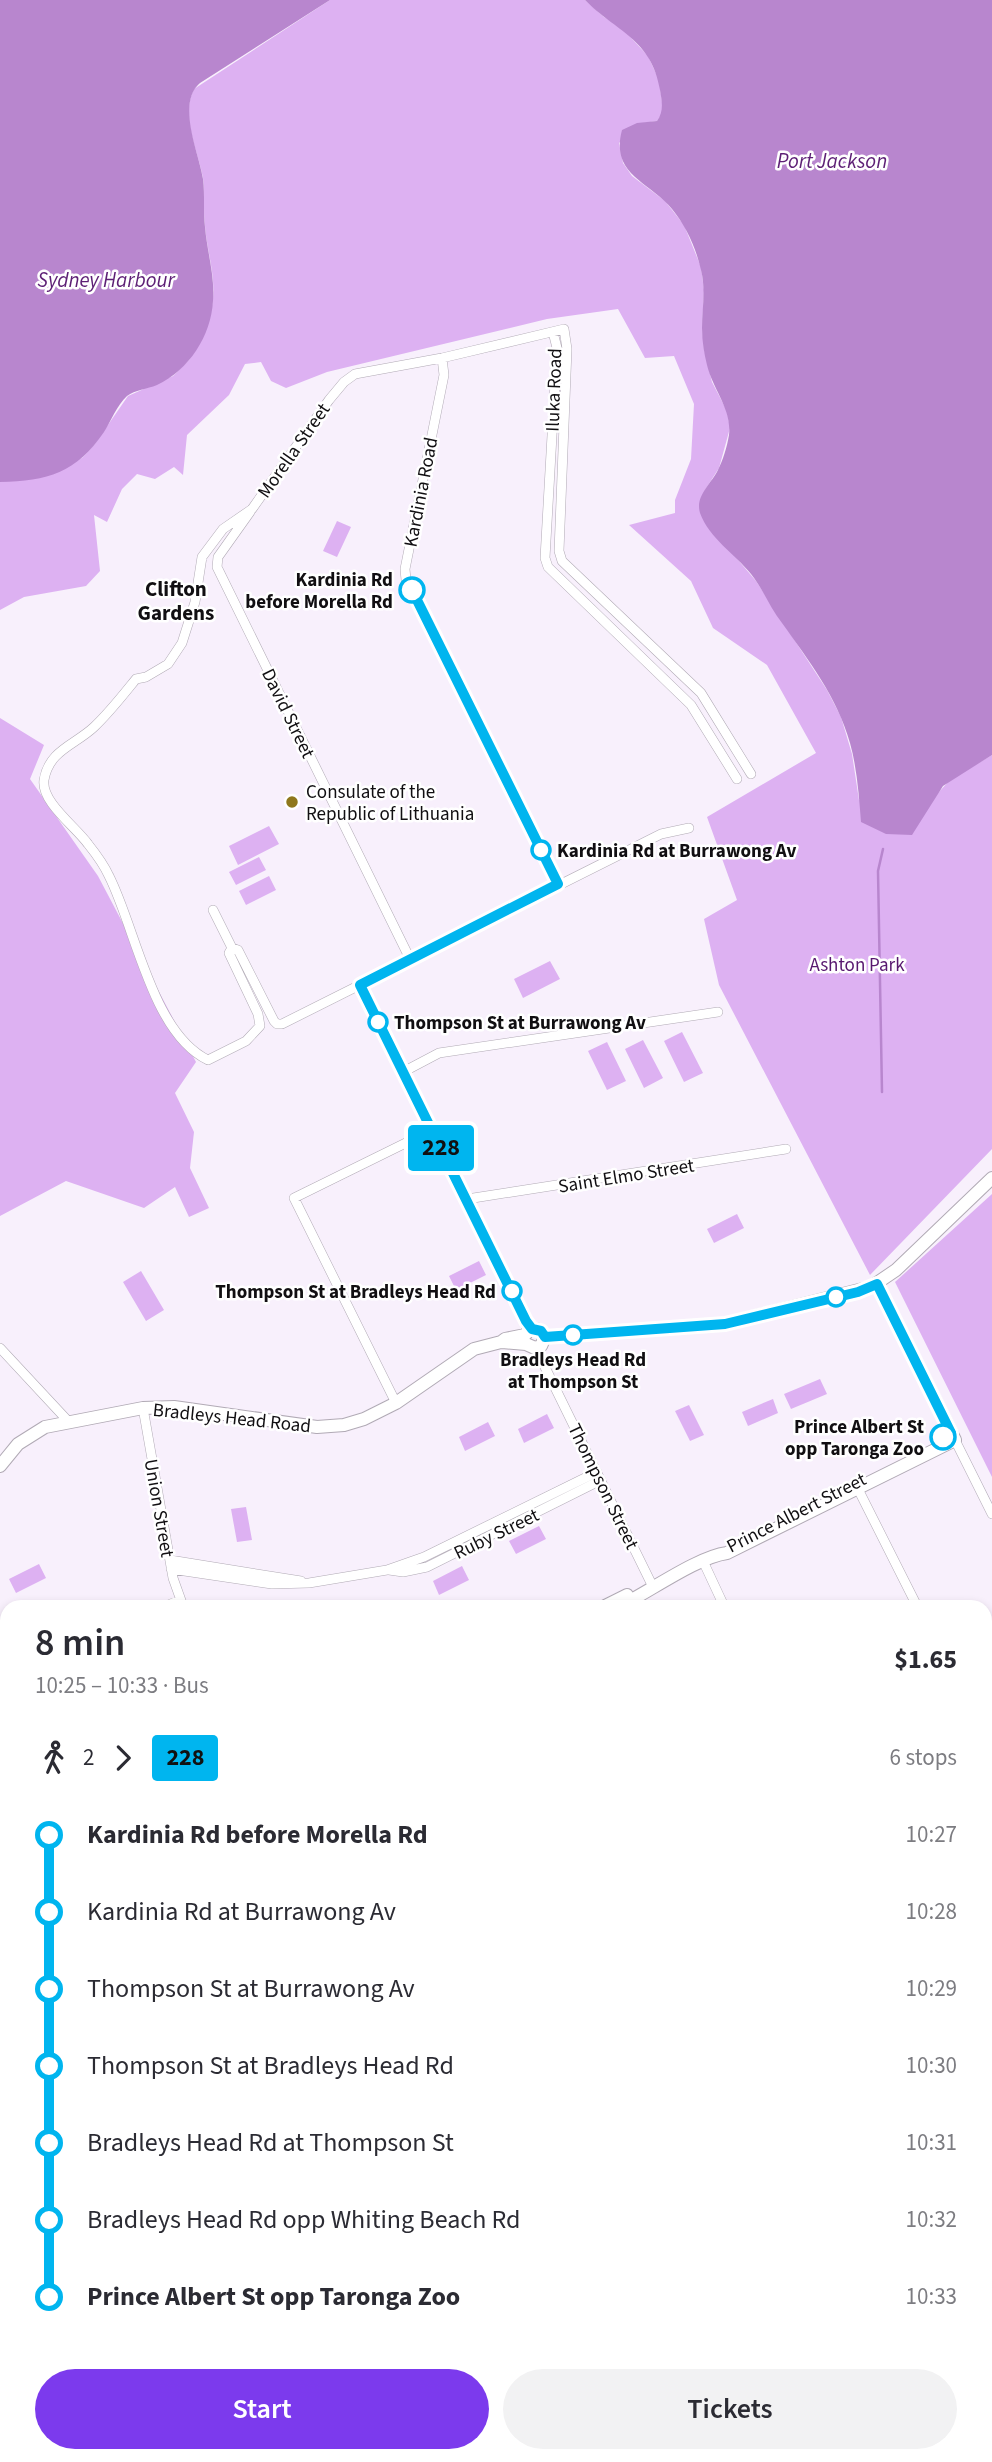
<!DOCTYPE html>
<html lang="en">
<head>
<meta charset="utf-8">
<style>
	:root { --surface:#fff; --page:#f2f2f3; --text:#2b2b33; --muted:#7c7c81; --accent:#7c3aed }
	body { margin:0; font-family:"Source Sans 3",sans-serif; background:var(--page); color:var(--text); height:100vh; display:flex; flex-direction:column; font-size:26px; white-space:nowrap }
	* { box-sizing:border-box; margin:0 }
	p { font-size:23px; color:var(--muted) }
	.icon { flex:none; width:38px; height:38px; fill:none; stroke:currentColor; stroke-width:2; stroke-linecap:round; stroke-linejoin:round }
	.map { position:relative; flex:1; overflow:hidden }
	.drawer { position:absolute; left:0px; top:1600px; width:992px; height:863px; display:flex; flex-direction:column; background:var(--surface); border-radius:21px 21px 0 0; box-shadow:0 4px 10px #0003 }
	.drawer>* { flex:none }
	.badge { padding:0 14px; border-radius:5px; font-size:24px; line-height:46px }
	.map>.badge { position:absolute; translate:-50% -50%; box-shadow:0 0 0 4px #fff }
	.legs { display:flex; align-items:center; gap:10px; height:77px; padding:0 35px; font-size:23px }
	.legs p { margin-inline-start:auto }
	.headline { display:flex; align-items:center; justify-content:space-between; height:119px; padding:0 35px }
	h1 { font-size:38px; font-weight:600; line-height:52px }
	.cta { display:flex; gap:14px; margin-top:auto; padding:14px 35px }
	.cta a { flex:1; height:80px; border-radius:42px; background:var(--accent); color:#fff; font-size:28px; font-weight:600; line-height:80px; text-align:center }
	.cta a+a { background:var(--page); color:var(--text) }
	ul { padding:0 35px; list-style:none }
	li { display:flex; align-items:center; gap:24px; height:77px; font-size:26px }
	li i { display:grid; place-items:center; width:10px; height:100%; margin:0 9px; background:currentColor }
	li i::after { content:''; width:18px; height:18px; margin:-9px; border:5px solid; border-radius:50%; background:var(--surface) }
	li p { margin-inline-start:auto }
	li:first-child i { background:linear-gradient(#0000 50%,currentColor 0) }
	li:last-child i { background:linear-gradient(currentColor 50%,#0000 0) }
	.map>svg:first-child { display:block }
	.green { fill:#ddb1f2 }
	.water { fill:#b886ce }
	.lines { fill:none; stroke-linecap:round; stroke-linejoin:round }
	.stream { stroke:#b886ce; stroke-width:2.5 }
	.minor-casing { stroke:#b1aab5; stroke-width:10 }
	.tertiary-casing { stroke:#b1aab5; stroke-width:14 }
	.secondary-casing { stroke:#b1aab5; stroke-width:14 }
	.minor { stroke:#fff; stroke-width:9 }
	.tertiary { stroke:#fff; stroke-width:12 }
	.secondary { stroke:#fff; stroke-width:12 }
	.line-1-casing { stroke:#fff; stroke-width:16 }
	.line-1 { stroke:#00b5ef; stroke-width:10 }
	.stop-1-dot { fill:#fff; stroke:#00b5ef; stroke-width:3.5 }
	.poi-dot { fill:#8f771c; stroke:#fff; stroke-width:2.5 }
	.labels { text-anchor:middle; stroke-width:5; stroke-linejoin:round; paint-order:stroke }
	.street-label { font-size:19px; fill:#110f12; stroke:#fff }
	.stop-label { font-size:19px; font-weight:bold; fill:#110f12; stroke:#fff; text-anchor:end }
	.poi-label { font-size:19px; fill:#110f12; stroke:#fff; text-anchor:start }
	.park-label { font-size:19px; fill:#58186f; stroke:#fff }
	.water-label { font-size:21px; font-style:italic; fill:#5d1f75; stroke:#fff }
	.neighbourhood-label { font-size:21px; font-weight:bold; fill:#110f12; stroke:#fff }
</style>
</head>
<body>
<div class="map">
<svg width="992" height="2462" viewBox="0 0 992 2462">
	<rect width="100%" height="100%" fill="#f8f0fc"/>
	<!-- green -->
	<path class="green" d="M330 0H585L604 17 622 28 648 56 659 80 662 102V114L657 121 637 124 619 143 623 163 632 176 665 201 684 225 701 267 704 290 702 328 704 349 712 382 727 411 730 428 719 468 705 490V521L756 581 827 690 841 717 852 754 859 800 921 819 937 794 950 780 992 755V1149L870 1275 719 985 704 919 737 900 707 817 816 753 767 665 713 628 691 581 629 525 675 513V500L691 459 694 404 674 356 645 358 618 309 547 319 327 372 286 388 271 381 261 362 245 364 229 395 187 435 183 475 174 467 155 479 137 474 122 489 107 522 94 515 100 571 86 586 24 597 0 610V482L82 458 94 445 128 396 173 376 189 360C197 343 209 324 212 306 217 279 207 252 205 226 203 210 205 194 203 178 198 150 180 116 194 89Z
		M337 521 351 527 337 557 323 551Z
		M0 718 44 745 30 779 98 876 196 1062 175 1093 194 1132 190 1168 209 1208 189 1217 175 1187 144 1208 66 1181 0 1216Z
		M269 826 279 844 238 865 229 846Z
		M259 857 266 870 236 885 229 872Z
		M269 876 276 890 246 905 239 891Z
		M550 961 560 979 523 998 514 979Z
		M682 1032 703 1073 684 1082 664 1041Z
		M643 1040 663 1078 644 1088 625 1049Z
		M607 1042 626 1081 607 1090 588 1051Z
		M992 1194V1477L895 1282Z
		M737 1214 744 1228 714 1243 707 1229Z
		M479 1261 486 1275 456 1290 449 1276Z
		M141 1271 164 1310 146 1321 123 1282Z
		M820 1379 827 1394 791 1409 784 1394Z
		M773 1399 778 1413 748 1426 742 1412Z
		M689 1405 704 1435 690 1441 675 1411Z
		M547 1414 554 1428 524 1443 518 1429Z
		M488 1422 495 1436 465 1451 459 1437Z
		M246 1507 252 1540 237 1542 231 1509Z
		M539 1526 546 1539 516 1554 509 1541Z
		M39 1564 46 1578 16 1593 9 1579Z
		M462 1566 469 1580 439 1595 433 1581Z
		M985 1872 992 1873V1980L985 1977Z"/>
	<!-- water -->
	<path class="water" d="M0 0H330L200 83C176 103 199 153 203 179 205 195 203 211 205 227 207 251 215 276 213 301 211 336 189 370 157 385 147 389 135 390 127 396 117 405 111 421 104 432 76 473 48 481 0 482Z
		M585 0H992V755L943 786 912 835 886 834 861 822C859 796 857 768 850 743 837 697 809 661 782 623 770 608 763 589 751 574 735 554 709 538 700 513 695 496 711 484 718 470 723 460 727 447 729 435 732 409 713 390 707 365 704 353 702 341 702 328 702 309 706 290 701 270 696 248 686 226 672 209 649 181 610 175 622 130L637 123 657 121C664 111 662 102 660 90 652 39 615 31 585 0Z"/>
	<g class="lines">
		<!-- stream -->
		<path class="stream" d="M882 1092 878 871 883 849"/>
		<!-- minor casing -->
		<g class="minor-casing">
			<path id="minor" d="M553 332 557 348 545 558 548 567 691 705 737 779
				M442 358 444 375 405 569 406 580 558 885
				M250 512 218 557 217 567 410 959
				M689 828 661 834 282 1024H277L274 1021 238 950 232 948 229 953 258 1014 260 1026 246 1041 208 1060C152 1033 136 929 109 876 104 865 96 854 88 844 76 827 41 802 44 780 49 750 75 745 94 727 109 713 123 695 136 679L146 677 168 664 182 643 195 602 202 557 223 529 252 509 329 400 344 382 355 374 442 358 564 329 567 349 559 551 562 561 701 693 751 774
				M213 910 232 948
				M360 985 532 1329
				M403 1072 439 1053 718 1012
				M467 1199 786 1149
				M0 1348 68 1421
				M538 1348 540 1357 653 1587
				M396 1403 294 1198 432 1130
				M143 1408 173 1578 183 1606
				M955 1440 992 1514
				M858 1489 917 1606
				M170 1560 301 1581
				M703 1561 724 1606
				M171 1569 272 1584 309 1583 387 1570 424 1557 597 1472
				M389 1570 403 1572 427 1567 601 1480
				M166 1606 180 1600
				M985 1640 992 1637
				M0 1690 7 1686
				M990 1804H992
				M985 1934H992
				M985 2107 992 2116
				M0 2141 7 2155
				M0 2416 7 2418
				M110 2455 128 2462"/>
		</g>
		<!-- tertiary casing -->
		<g class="tertiary-casing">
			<path id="tertiary" d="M605 1606 627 1595
				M620 1606C649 1592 697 1557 727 1553L955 1440 877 1284
				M0 1746 7 1760
				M0 1912 7 1909
				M0 2262 7 2264
				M985 2399H992
				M219 2462 221 2455"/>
		</g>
		<!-- secondary casing -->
		<g class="secondary-casing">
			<path id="secondary" d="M525 1335C531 1326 541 1327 545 1337
				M545 1337 725 1324 871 1287 896 1270 992 1178
				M502 1342 526 1344 535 1348 541 1346 545 1337
				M0 1466 18 1444 45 1427 143 1408 174 1407 317 1427 344 1425 364 1419 396 1403 474 1349 501 1342 505 1339 525 1335"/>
		</g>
		<!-- minor -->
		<use href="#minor" class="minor"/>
		<!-- tertiary -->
		<use href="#tertiary" class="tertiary"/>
		<!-- secondary -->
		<use href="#secondary" class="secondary"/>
	</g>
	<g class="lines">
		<!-- line-1 casing -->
		<g class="line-1-casing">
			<path id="line-1" d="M412 590 558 884 360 985 526 1321 532 1329 541 1331 545 1337 725 1324 858 1292 877 1284 951 1433 943 1437"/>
		</g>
		<!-- line-1 -->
		<use href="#line-1" class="line-1"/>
	</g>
	<!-- markers -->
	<g class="stop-1-dot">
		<circle cx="412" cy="590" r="12"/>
		<circle cx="541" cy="850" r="9"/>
		<circle cx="378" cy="1022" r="9"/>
		<circle cx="512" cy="1291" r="9"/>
		<circle cx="836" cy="1297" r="9"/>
		<circle cx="573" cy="1335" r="9"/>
		<circle cx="943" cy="1437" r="12"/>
	</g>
	<circle class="poi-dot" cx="292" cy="802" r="7"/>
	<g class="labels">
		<!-- street labels -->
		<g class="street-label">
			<text transform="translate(553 390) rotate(-88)" y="7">Iluka Road</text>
			<text transform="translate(293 450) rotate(-55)" y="7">Morella Street</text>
			<text transform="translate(420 492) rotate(-79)" y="7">Kardinia Road</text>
			<text transform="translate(289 713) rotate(64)" y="7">David Street</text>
			<text transform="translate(626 1175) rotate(-9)" y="7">Saint Elmo Street</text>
			<text transform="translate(232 1417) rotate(6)" y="7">Bradleys Head Road</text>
			<text transform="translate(604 1486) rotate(64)" y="7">Thompson Street</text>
			<text transform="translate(160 1508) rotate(80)" y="7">Union Street</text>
			<text transform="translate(796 1512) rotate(-27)" y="7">Prince Albert Street</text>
			<text transform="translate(496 1533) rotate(-26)" y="7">Ruby Street</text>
		</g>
		<!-- stop labels -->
		<g class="stop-label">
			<text x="393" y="586">Kardinia Rd<tspan x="393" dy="22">before Morella Rd</tspan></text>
			<text x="557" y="857" text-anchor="start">Kardinia Rd at Burrawong Av</text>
			<text x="394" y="1029" text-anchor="start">Thompson St at Burrawong Av</text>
			<text x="496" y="1298">Thompson St at Bradleys Head Rd</text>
			<text x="573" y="1366" text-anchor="middle">Bradleys Head Rd<tspan x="573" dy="22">at Thompson St</tspan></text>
			<text x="924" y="1433">Prince Albert St<tspan x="924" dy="22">opp Taronga Zoo</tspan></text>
		</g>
		<!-- poi labels -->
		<g class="poi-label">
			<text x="306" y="798">Consulate of the<tspan x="306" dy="22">Republic of Lithuania</tspan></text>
		</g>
		<!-- park labels -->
		<g class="park-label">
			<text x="857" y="971">Ashton Park</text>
		</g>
		<!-- water labels -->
		<g class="water-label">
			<text x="832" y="168">Port Jackson</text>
			<text x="106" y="287">Sydney Harbour</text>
		</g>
		<!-- neighbourhood labels -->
		<g class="neighbourhood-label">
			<text x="176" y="596">Clifton<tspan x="176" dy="24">Gardens</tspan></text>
		</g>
	</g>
</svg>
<b class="badge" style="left:441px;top:1148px;background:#00b5ef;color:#111">228</b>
<section class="drawer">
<div class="headline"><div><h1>8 min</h1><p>10:25 – 10:33 · Bus</p></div><b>$1.65</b></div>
<div class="legs"><svg class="icon" aria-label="walk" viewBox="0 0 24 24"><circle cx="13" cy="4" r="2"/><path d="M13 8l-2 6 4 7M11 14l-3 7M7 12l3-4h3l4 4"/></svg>2<svg class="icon" aria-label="forward" viewBox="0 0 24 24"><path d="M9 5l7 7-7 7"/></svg><b class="badge" style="background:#00b5ef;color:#111">228</b><p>6 stops</p></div>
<ul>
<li><i style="color:#00b5ef"></i><b>Kardinia Rd before Morella Rd</b><p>10:27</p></li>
<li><i style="color:#00b5ef"></i><span>Kardinia Rd at Burrawong Av</span><p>10:28</p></li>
<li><i style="color:#00b5ef"></i><span>Thompson St at Burrawong Av</span><p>10:29</p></li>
<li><i style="color:#00b5ef"></i><span>Thompson St at Bradleys Head Rd</span><p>10:30</p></li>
<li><i style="color:#00b5ef"></i><span>Bradleys Head Rd at Thompson St</span><p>10:31</p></li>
<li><i style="color:#00b5ef"></i><span>Bradleys Head Rd opp Whiting Beach Rd</span><p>10:32</p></li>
<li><i style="color:#00b5ef"></i><b>Prince Albert St opp Taronga Zoo</b><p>10:33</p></li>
</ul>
<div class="cta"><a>Start</a><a>Tickets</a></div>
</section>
</div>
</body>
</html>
